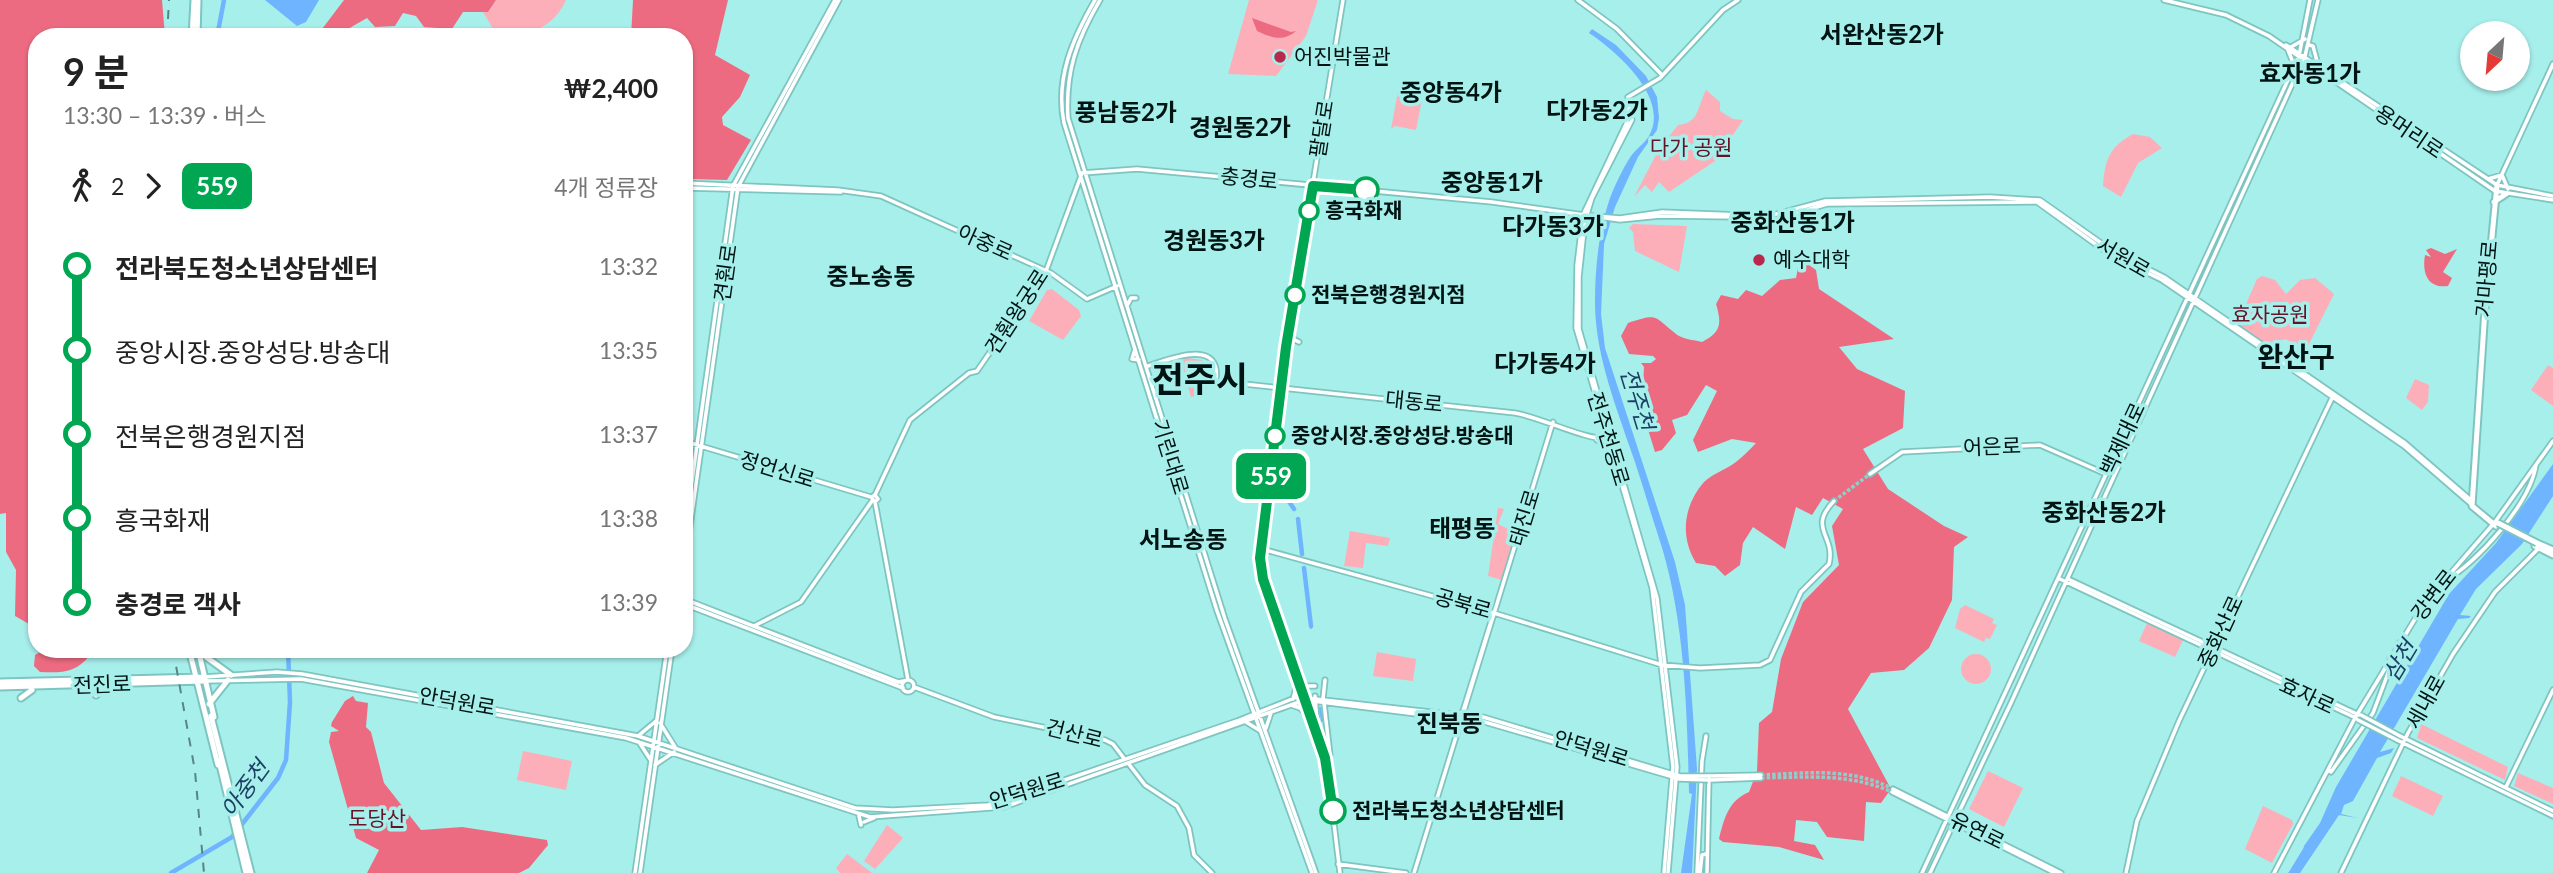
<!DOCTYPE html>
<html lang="ko">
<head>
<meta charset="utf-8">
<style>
	:root { --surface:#fff; --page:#f2f2f2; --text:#222; --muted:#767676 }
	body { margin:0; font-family:Lato,"Noto Sans KR",sans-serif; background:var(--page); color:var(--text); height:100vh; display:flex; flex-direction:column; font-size:26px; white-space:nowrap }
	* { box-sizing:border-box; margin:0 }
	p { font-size:23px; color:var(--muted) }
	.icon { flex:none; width:38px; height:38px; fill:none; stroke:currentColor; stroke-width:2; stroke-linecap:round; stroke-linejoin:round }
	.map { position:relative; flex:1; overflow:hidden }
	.panel { position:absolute; left:28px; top:28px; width:665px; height:630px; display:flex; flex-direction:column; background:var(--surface); border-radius:28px; box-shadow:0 2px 5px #0004 }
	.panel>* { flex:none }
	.badge { padding:0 14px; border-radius:10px; font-size:24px; line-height:46px }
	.needle { width:46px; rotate:206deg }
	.buttons { position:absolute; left:2460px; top:21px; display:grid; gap:14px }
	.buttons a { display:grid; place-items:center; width:70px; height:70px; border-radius:50%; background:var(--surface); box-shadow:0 2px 5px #0004; font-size:35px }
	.map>.badge { position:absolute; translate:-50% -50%; box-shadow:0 0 0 4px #fff }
	.legs { display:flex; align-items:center; gap:10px; height:77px; padding:0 35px; font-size:23px }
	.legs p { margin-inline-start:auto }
	.head { display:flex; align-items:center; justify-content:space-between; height:119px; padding:0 35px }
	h1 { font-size:38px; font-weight:700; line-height:52px }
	ul { padding:0 35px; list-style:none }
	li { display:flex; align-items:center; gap:24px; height:84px; font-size:26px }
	li i { display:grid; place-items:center; width:10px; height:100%; margin:0 9px; background:currentColor }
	li i::after { content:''; width:18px; height:18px; margin:-9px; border:5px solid; border-radius:50%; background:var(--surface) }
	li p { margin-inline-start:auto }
	li:first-child i { background:linear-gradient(#0000 50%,currentColor 0) }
	li:last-child i { background:linear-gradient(currentColor 50%,#0000 0) }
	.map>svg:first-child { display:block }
	.green { fill:#fcafb8 }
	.forest { fill:#ed6b81 }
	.water { fill:#6fb4fe }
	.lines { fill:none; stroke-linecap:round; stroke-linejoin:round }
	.stream { stroke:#6fb4fe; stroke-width:2 }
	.river { stroke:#6fb4fe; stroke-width:4.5 }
	.minor-tunnel { stroke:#8ececb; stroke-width:3.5; stroke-dasharray:3.5 2; stroke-linecap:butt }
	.major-tunnel { stroke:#8ececb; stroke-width:5; stroke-dasharray:5 2.5; stroke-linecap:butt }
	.minor-casing { stroke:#7ec5c1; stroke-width:7 }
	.major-casing { stroke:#7ec5c1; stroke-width:9 }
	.minor { stroke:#fff; stroke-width:3.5 }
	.major { stroke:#fff; stroke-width:5 }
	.rail { stroke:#578683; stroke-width:2; stroke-dasharray:9 9; stroke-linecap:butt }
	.minor-bridge-casing { stroke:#7ec5c1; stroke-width:7; stroke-linecap:butt }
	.major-bridge-casing { stroke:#7ec5c1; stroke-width:9; stroke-linecap:butt }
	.minor-bridge { stroke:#fff; stroke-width:3.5 }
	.major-bridge { stroke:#fff; stroke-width:5 }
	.line-1-casing { stroke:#fff; stroke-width:16 }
	.line-1 { stroke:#00a651; stroke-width:10 }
	.poi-dot { fill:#b9294e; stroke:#a7efeb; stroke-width:2.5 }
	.stop-1-dot { fill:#fff; stroke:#00a651; stroke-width:3.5 }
	.labels { text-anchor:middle; stroke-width:7; stroke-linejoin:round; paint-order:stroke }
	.poi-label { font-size:21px; fill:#001413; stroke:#a7efeb; text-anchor:start }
	.street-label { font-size:21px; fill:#001413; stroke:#a7efeb }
	.park-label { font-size:21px; fill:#651328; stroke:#a7efeb }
	.stop-label { font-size:21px; font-weight:bold; fill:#001413; stroke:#a7efeb; text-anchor:start }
	.water-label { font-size:23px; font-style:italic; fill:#1c3f64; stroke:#a7efeb }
	.quarter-label { font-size:24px; font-weight:bold; fill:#001413; stroke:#a7efeb }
	.district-label { font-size:28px; font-weight:bold; fill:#001413; stroke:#a7efeb }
	.town-label { font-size:35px; font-weight:bold; fill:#001413; stroke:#a7efeb }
</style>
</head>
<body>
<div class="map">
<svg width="2553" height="873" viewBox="0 0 2553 873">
	<rect width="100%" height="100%" fill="#a7efeb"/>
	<!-- green -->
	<path class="green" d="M496 0H566C553 29 526 37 498 37L483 12H488Z
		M1249 0H1318L1306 36 1276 76 1228 74Z
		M1706 90 1720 102V111L1733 119 1743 120 1715 161 1669 192 1659 182 1652 192 1645 185 1634 197 1659 149 1678 125C1699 124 1698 105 1706 90Z
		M1398 91 1422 99 1416 130 1395 126 1391 129Z
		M2133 134 2150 137 2162 148 2138 163 2121 197 2103 186C2105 160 2109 147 2133 134Z
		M1633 224 1687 226 1679 272 1635 251 1633 232 1629 228Z
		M2262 276 2275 280 2286 294 2300 280 2315 278 2334 294 2307 348 2285 339 2265 346 2237 325 2257 279Z
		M1052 289 1079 310 1081 316 1063 340 1029 321 1047 290Z
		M1187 358 1202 360 1211 373C1211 385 1204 395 1191 397L1180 361Z
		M2548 365 2553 368V406L2531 390Z
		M2415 379 2429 385 2428 402 2422 410 2406 398Z
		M1498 508 1504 509 1498 524 1516 533 1502 580 1488 576Z
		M1350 531 1390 538 1388 546 1366 543 1363 568 1344 566Z
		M1965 605 1994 619 1992 623 1997 625 1990 639 1986 638 1984 642 1955 628 1960 609Z
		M2148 621 2184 638 2175 657 2139 641Z
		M1377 652 1416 659 1413 681 1373 676Z
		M1961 669a15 15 0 1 1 30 0a15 15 0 1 1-30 0Z
		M2421 724 2508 767 2505 780 2417 738Z
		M523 751 572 761 566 790 517 780Z
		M1988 771 2023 788 2004 827 1969 809Z
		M2518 773 2553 788V804L2514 786Z
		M2401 776 2443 796 2433 816 2392 796Z
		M2263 806 2292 820 2293 824 2272 863 2245 849Z
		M887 825 903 838 875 869 864 861Z
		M847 854 872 873H840L836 868Z"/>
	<!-- forest -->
	<path class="forest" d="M0 0H162L165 36 37 37V618L29 624 15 616 16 570 6 552V513L0 514Z
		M344 0H496L488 12H463L452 29 424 27 416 16 403 13 395 26 375 27 367 18 334 37H316Z
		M633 0H728L715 55 750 75 740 97 722 117 723 125 751 140 727 180 689 179 684 161V37H631Z
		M1252 18 1291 32 1296 31C1283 42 1272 38 1257 31Z
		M2431 248 2445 254 2457 249 2443 272 2452 278 2448 286C2427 289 2422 272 2425 255L2431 257 2426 250Z
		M1800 258 1816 270 1819 289 1894 339 1839 347 1857 369 1905 391 1903 428 1863 449 1888 489 1944 526 1968 537 1954 547 1952 600 1929 648 1904 670 1871 673 1848 709 1891 789 1881 803 1866 802 1864 841 1827 837 1817 822 1796 820 1794 841 1815 845 1824 860 1779 847 1723 842 1719 839C1724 819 1728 801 1749 792L1757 771 1759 723 1772 712 1781 659 1803 602 1839 565 1832 526 1843 509 1823 498 1812 515 1796 507 1785 549 1753 527 1743 543 1740 565 1725 576 1715 566 1696 563C1680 537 1683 506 1704 482 1712 474 1727 469 1736 462 1744 456 1750 449 1756 443L1732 439 1698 452 1693 440 1717 391 1706 385 1687 415 1672 420 1676 433 1662 450 1655 452 1641 407 1645 404C1644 389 1643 382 1644 367L1641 363H1651L1656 359 1653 356 1629 354 1621 336 1628 323C1659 313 1653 316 1676 334 1682 339 1694 340 1702 342 1721 332 1722 324 1716 304L1721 295 1738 299 1746 290 1762 296 1780 280 1796 278Z
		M45 649H86L89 656C76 673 61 673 40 672L34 666 35 655Z
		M353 696 356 701 368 703 366 727 371 732 384 783 421 830 462 827 547 840 548 845 529 868 519 873H367L379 850 356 838 329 742 331 732 339 731 331 726 332 722 345 701Z"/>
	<!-- water -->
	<path class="water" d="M265 0H319L306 22 297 26Z
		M1592 29 1616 45 1646 76 1657 97 1659 118 1657 130 1638 157 1615 207 1604 244 1601 314 1605 348 1675 562 1685 605 1697 769 1692 873H1681L1692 794 1689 793C1687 708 1685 616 1658 535 1648 505 1640 475 1629 445 1613 398 1595 351 1595 302 1595 267 1599 230 1610 198 1615 185 1623 168 1631 156 1636 149 1645 143 1649 136 1670 99 1619 53 1589 33Z
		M2553 464V496L2522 544 2476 589 2460 615 2471 616 2469 618 2458 619 2380 752 2394 748 2391 753 2377 758 2353 801 2344 805 2341 814 2358 818 2339 815 2300 873H2288L2301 860 2304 846 2320 823 2336 787 2449 594 2496 543Z"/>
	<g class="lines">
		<!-- stream -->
		<path class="stream" d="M1311 626V628
			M1320 708 1322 721"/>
		<!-- river -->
		<path class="river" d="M217 37 224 0
			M1279 487 1294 509
			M1298 519 1302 554
			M1304 568 1311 626
			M171 873 232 837 278 778 286 760 290 702 288 649
			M2291 873 2305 850"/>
		<!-- minor-tunnel -->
		<path class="minor-tunnel" d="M1834 501 1870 474
			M1761 775C1807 773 1851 767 1893 789
			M1761 778C1808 777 1849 773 1892 792"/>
		<!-- major-tunnel -->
		<path class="major-tunnel" d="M195 649 211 716"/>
		<!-- minor casing -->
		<g class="minor-casing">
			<path id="minor" d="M1095 0C1073 38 1055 78 1064 123L1217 611 1312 873
				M1100 0C1077 39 1065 72 1068 118L1225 619 1316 873
				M1578 0 1617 29 1662 75
				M2164 0 2226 15 2269 36 2495 191 2553 200
				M2286 45 2497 185 2553 196
				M2309 45 2313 46 2318 65
				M2291 47 2305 39
				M2288 50 2294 65
				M2299 71 2315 68
				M1628 97 1660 78 1723 10 1738 0
				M1628 98 1632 120 1592 198 1585 221 1579 277V329L1657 598 1677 767 1668 873
				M1628 98 1627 122 1583 215 1577 265 1576 328 1652 588 1673 767 1664 873
				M1618 102 1628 108
				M2488 179 2502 175 2508 189
				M684 183 838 190 881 196 1051 273 1087 299 1117 286
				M2497 185 2553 64
				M684 188 841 192
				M1583 215 1620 218 1662 212 1769 216 1825 201 1990 197 2040 200 2114 252 2164 277 2405 443 2472 501
				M1128 304 1131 298H1136
				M1289 337 1299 342
				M1135 349 1132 359 1139 360
				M1148 366C1167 360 1222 336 1216 381L1515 413C1540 417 1590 442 1608 438
				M1597 440 1612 449
				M684 441 871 497
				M1870 474 1902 452 2040 445 2106 474
				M875 495 878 499 875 502 871 497 875 495 910 420 969 373 977 371 1046 271 1082 173 1137 169 1492 202 1620 220 1660 216 1739 217 1770 221 1827 204 2037 202 2109 254 2162 280 2404 446 2471 504
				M875 502 908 680
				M684 538 733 186 835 0
				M1262 549 1494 613 1662 665 1700 668 1760 665 1770 660 1801 592 1829 564C1836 535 1807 529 1834 501
				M684 569 738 187 839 0
				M2060 579 2356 718
				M2068 579 2359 715
				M2443 582C2477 563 2530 504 2536 465
				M684 599 898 682 904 681
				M684 604 903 688
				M754 626 801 602 872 501
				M2393 660 2401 643H2399
				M204 677 277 672 302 674 638 736 855 808 893 810 988 805 1003 801 1237 721 1297 697 1458 715 1463 711 1680 776
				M902 686a6 6 0 1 1 12 0a6 6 0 1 1-12 0Z
				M205 681 301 679 626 738 870 817 1004 807 1305 700 1440 717 1464 716 1680 779
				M1301 686H1315
				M914 687 994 717 1105 740 1113 744 1123 757
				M1293 699 1296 688 1301 686
				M1323 699 1325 680
				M1324 703 1330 755 1326 758
				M1291 705 1300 708 1306 714 1309 713
				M1463 711 1493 615
				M1246 722 1259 730
				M660 723 675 747
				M1314 725 1317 723 1315 696
				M1266 728 1271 713
				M638 736 656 721
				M2400 736 2553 811
				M2397 740 2553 816
				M639 742 650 759
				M1128 763 1145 785 1177 806 1189 828 1194 855 1212 873
				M655 765 674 752
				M2328 770 2331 772 2373 713 2393 660 2390 657
				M1708 776 1761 775
				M1711 780 1761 778
				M2506 787 2553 690
				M1893 789 2061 873
				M1892 792 2055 873
				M859 816 861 825
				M864 822 874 818
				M1338 864 1406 873
				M635 873 667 649
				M640 873 672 649
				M1340 873 1326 758 1263 579 1260 558 1286 347 1343 0
				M1414 873 1553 422
				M1697 873 1702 761 1706 736
				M1700 873 1702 855 1706 854
				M1707 873 1709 776
				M1922 873 2299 56 2310 0
				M1930 873 2010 705 2305 56 2318 0
				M2126 873 2137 821 2179 721 2332 398
				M2274 873 2355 718 2424 604 2495 522 2553 441
				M2341 873 2408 733 2453 654 2495 592 2539 548"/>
		</g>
		<!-- major casing -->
		<g class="major-casing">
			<path id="major" d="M192 37 194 0
				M197 37 198 0
				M2494 202 2506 194
				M2496 526 2472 506 2485 309 2497 185
				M2537 543 2553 550
				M2535 546 2553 555
				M189 649 218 765
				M198 649 214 717
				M198 651 231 675
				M0 682 202 677
				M0 687 203 681
				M96 695 105 686
				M21 698 32 690
				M209 704 228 680
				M211 716 251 873
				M219 761 246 873"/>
		</g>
		<!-- minor -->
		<use href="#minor" class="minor"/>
		<!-- major -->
		<use href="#major" class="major"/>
		<!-- rail -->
		<path class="rail" d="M167 37 169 0
			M173 649 195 771 204 873"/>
		<!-- minor-bridge casing -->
		<g class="minor-bridge-casing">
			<path id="minor-bridge" d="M2361 715 2400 736
				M2358 720 2397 740
				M1680 776H1708
				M1680 779 1708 780"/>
		</g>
		<!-- major-bridge casing -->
		<g class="major-bridge-casing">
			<path id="major-bridge" d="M2498 523 2537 543"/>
		</g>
		<!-- minor-bridge -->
		<use href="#minor-bridge" class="minor-bridge"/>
		<!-- major-bridge -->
		<use href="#major-bridge" class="major-bridge"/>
	</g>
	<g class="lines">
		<!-- line-1 casing -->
		<g class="line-1-casing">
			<path id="line-1" d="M1333 811 1325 758 1263 579 1260 558 1286 347 1313 186 1366 190"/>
		</g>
		<!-- line-1 -->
		<use href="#line-1" class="line-1"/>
	</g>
	<!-- markers -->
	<g class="poi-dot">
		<circle cx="1280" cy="57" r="7"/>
		<circle cx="1759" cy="260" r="7"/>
	</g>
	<g class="stop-1-dot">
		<circle cx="1366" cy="190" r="12"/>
		<circle cx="1309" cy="211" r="9"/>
		<circle cx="1295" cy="295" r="9"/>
		<circle cx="1275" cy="436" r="9"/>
		<circle cx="1333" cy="811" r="12"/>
	</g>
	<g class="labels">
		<!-- poi labels -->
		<g class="poi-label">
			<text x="1294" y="64">어진박물관</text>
			<text x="1773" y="267">예수대학</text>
		</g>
		<!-- street labels -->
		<g class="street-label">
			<text transform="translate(1322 129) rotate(-81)" y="7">팔달로</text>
			<text transform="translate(2409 132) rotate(34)" y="7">용머리로</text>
			<text transform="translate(1249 179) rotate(6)" y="7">충경로</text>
			<text transform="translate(985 243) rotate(24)" y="7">아중로</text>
			<text transform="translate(2123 258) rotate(30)" y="7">서원로</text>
			<text transform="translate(726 273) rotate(-82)" y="7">견훤로</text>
			<text transform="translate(2487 279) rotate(-85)" y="7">거마평로</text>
			<text transform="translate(1017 312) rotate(-57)" y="7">견훤왕궁로</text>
			<text transform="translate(1414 402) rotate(6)" y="7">대동로</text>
			<text transform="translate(1608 439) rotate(73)" y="7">전주천동로</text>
			<text transform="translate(2123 439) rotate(-65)" y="7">백제대로</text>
			<text transform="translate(1992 447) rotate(-2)" y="7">어은로</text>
			<text transform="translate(1170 457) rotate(73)" y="7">기린대로</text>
			<text transform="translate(777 470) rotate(17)" y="7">정언신로</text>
			<text transform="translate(1525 518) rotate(-73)" y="7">태진로</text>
			<text transform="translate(2434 595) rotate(-52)" y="7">강변로</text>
			<text transform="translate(1463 604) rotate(16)" y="7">공북로</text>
			<text transform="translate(2221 632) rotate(-65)" y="7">중화산로</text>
			<text transform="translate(102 685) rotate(-2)" y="7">전진로</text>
			<text transform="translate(2307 696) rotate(25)" y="7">효자로</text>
			<text transform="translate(457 702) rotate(10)" y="7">안덕원로</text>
			<text transform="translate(2426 702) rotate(-61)" y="7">세내로</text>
			<text transform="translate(1074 734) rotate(14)" y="7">건산로</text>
			<text transform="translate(1591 749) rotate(17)" y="7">안덕원로</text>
			<text transform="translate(1027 791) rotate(-17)" y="7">안덕원로</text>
			<text transform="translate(1977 831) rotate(26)" y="7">유연로</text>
		</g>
		<!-- park labels -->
		<g class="park-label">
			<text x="1691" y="155">다가 공원</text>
			<text x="2270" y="322">효자공원</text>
			<text x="377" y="826">도당산</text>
		</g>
		<!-- stop labels -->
		<g class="stop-label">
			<text x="1325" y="218">흥국화재</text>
			<text x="1311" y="302">전북은행경원지점</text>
			<text x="1291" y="443">중앙시장.중앙성당.방송대</text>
			<text x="1352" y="818">전라북도청소년상담센터</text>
		</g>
		<!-- water labels -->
		<g class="water-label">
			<text transform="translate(1637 399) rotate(73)" y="8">전주천</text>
			<text transform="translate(2400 661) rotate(-59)" y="8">삼천</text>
			<text transform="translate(245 789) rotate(-54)" y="8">아중천</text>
		</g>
		<!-- quarter labels -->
		<g class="quarter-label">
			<text x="1882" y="43">서완산동2가</text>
			<text x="2310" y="82">효자동1가</text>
			<text x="1451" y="101">중앙동4가</text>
			<text x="1597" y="119">다가동2가</text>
			<text x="1126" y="121">풍남동2가</text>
			<text x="1240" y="136">경원동2가</text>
			<text x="1492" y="191">중앙동1가</text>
			<text x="1793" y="231">중화산동1가</text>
			<text x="1553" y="235">다가동3가</text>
			<text x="1214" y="249">경원동3가</text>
			<text x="871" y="285">중노송동</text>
			<text x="1545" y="372">다가동4가</text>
			<text x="2104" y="521">중화산동2가</text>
			<text x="1462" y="537">태평동</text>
			<text x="1183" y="548">서노송동</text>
			<text x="1449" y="732">진북동</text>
		</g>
		<!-- district labels -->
		<g class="district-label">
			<text x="2296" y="367">완산구</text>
		</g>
		<!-- town labels -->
		<g class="town-label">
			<text x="1200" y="392">전주시</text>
		</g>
	</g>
</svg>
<div class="buttons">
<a><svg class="needle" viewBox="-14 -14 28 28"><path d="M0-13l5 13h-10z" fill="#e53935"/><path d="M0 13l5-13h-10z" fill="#767676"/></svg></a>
</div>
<b class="badge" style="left:1271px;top:476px;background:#00a651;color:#fff">559</b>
<section class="panel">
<div class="head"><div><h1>9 분</h1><p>13:30 – 13:39 · 버스</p></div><b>₩2,400</b></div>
<div class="legs"><svg class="icon" aria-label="walk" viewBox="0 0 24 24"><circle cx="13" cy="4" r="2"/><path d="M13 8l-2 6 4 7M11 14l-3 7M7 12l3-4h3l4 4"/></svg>2<svg class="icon" aria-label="forward" viewBox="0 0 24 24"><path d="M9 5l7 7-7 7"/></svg><b class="badge" style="background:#00a651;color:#fff">559</b><p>4개 정류장</p></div>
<ul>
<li><i style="color:#00a651"></i><b>전라북도청소년상담센터</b><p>13:32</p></li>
<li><i style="color:#00a651"></i><span>중앙시장.중앙성당.방송대</span><p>13:35</p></li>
<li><i style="color:#00a651"></i><span>전북은행경원지점</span><p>13:37</p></li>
<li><i style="color:#00a651"></i><span>흥국화재</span><p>13:38</p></li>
<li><i style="color:#00a651"></i><b>충경로 객사</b><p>13:39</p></li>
</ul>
</section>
</div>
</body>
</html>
